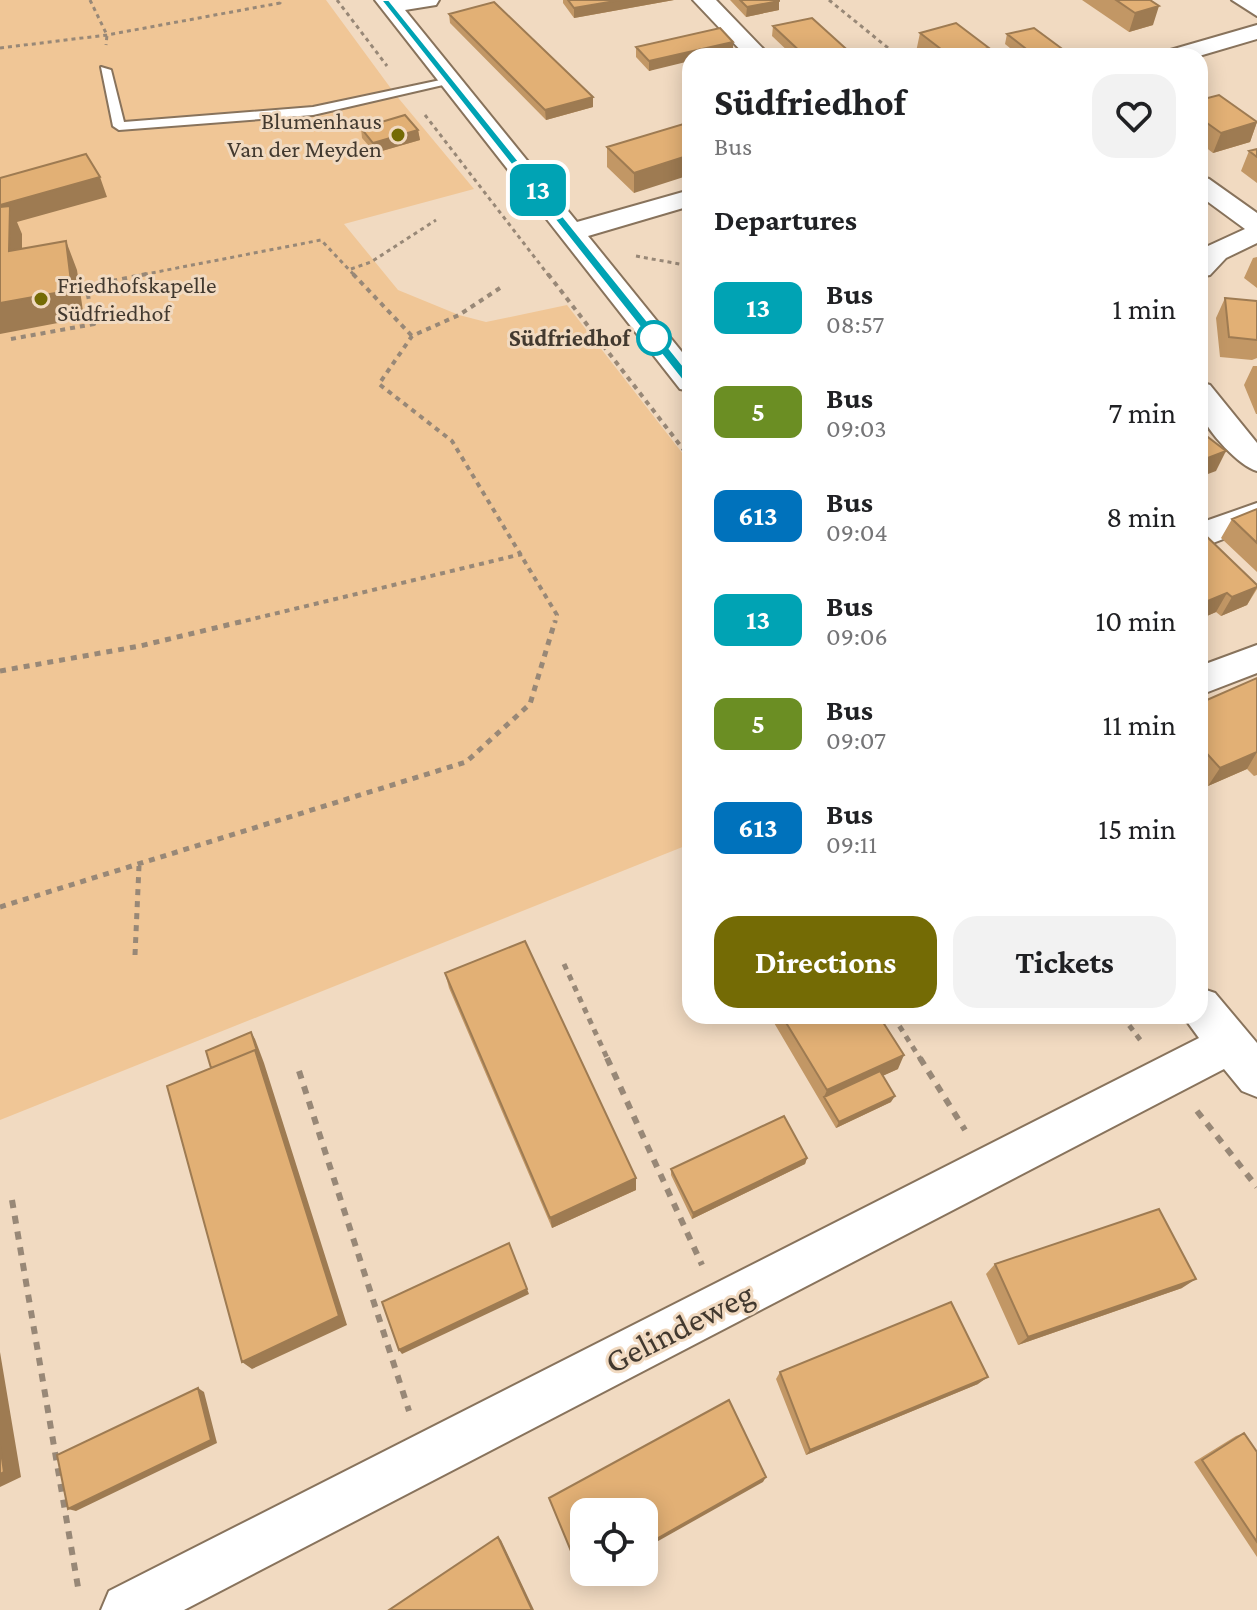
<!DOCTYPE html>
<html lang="en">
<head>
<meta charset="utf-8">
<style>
	:root { --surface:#fff; --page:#f2f2f2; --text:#202124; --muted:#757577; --accent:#746b05 }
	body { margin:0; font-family:"Crimson Pro",serif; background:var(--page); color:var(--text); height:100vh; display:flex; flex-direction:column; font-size:30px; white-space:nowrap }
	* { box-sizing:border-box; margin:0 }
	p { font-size:26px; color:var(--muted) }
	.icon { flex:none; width:44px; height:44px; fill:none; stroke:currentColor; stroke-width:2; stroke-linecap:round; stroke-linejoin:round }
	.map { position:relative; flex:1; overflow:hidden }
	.side { position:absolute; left:682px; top:48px; width:526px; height:976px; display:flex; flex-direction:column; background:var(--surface); border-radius:24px; box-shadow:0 4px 20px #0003 }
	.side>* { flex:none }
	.badge { padding:0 16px; border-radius:12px; font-size:28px; line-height:52px }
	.fabs { position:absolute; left:570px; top:1498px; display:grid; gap:16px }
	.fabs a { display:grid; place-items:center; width:88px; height:88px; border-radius:16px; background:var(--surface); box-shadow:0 4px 20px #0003; font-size:40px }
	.map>.badge { position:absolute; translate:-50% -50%; box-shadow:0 0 0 4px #fff }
	h2 { padding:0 32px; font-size:30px; line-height:72px }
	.round { display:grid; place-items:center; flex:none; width:84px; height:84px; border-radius:24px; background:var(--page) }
	.overview { display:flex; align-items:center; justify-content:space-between; height:136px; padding:0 32px }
	h1 { font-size:38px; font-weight:700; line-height:60px }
	.action { display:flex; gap:16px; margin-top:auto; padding:16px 32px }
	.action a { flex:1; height:92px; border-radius:24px; background:var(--accent); color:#fff; font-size:32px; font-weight:700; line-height:92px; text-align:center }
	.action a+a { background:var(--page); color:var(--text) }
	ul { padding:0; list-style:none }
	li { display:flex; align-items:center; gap:24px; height:104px; padding:0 32px }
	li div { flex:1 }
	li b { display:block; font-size:30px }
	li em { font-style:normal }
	li .badge { min-width:88px; font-weight:700; text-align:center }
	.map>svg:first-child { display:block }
	.green { fill:#f0c696 }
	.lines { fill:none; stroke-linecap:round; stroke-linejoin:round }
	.service-casing { stroke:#88735c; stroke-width:4 }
	.minor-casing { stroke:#88735c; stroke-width:4 }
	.path-far3 { stroke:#988877; stroke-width:3; stroke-dasharray:4 4; stroke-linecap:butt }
	.path-far2 { stroke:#988877; stroke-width:4; stroke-dasharray:5 5; stroke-linecap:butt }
	.path-far1 { stroke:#988877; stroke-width:5; stroke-dasharray:6 6; stroke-linecap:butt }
	.path { stroke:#988877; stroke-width:6; stroke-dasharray:8 8; stroke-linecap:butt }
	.service { fill:#fff; fill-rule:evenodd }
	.minor { fill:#fff; fill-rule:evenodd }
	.wall { fill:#c29765 }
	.shaded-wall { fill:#9e7b52 }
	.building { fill:#e2b075; stroke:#9e7b52; stroke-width:2 }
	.line { fill:#00a3b4; stroke:#fff; stroke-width:2 }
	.poi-dot { fill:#746b05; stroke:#f1dac1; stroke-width:3 }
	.stop-dot { fill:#fff; stroke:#00a3b4; stroke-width:4 }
	.labels { text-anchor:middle; stroke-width:6; stroke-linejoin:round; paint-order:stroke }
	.far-poi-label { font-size:24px; fill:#42392f; stroke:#f1dac1; text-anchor:end }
	.far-stop-label { font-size:24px; font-weight:bold; fill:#42392f; stroke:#f1dac1; text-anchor:end }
	.near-street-label { font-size:34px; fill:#42392f; stroke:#f1dac1 }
</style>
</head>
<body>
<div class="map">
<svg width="1257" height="1610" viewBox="0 0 1257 1610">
	<rect width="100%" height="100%" fill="#f1dac1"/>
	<!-- green -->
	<path class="green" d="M0 0H326L395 94 474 189 344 224 398 290 459 315 486 322 567 305 690 463V844L0 1120Z"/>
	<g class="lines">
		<!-- service casing -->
		<g class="service-casing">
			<path id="service" d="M101 67 111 70 124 122 313 107 450 78 456 82 313 115 119 130 113 126Z"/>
		</g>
		<!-- minor casing -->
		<g class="minor-casing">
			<path id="minor" d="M375 0H439L436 5 405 10 577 222 690 190V206L588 236 690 362V391L680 389Z
				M693 0H716L770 56H746Z
				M1232 0H1257V16Z
				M1257 25V39L1199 56H1164L1167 51Z
				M1200 176 1209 179 1257 213V243L1226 258 1210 275 1200 277V254L1208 246 1245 229 1200 196Z
				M1200 382 1210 385 1257 443V471C1239 466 1208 432 1201 414 1197 406 1200 391 1200 382Z
				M1257 503V526L1200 548V523Z
				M1257 645V673L1200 695V666Z
				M1200 988 1215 993 1257 1043V1097L1242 1091 1224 1069 184 1610H101L109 1591 1199 1038 1183 1016H1200Z"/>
		</g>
		<!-- path-far3 -->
		<path class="path-far3" d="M90 0 107 35 106 45
			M337 0 387 66
			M829 0 898 56
			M0 48 107 35 280 3 277 0
			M425 115 549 276
			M636 256 690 266
			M351 269 371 262 436 220
			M136 276 321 240 355 276"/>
		<!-- path-far2 -->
		<path class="path-far2" d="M353 274 412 336
			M548 274 690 458
			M500 288 459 315 412 336 379 384 452 441 557 615 555 623
			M11 339 94 324 86 286 147 274
			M236 623 522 554"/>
		<!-- path-far1 -->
		<path class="path-far1" d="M0 671 140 646 244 621
			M0 907 466 762 530 704 555 621
			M135 955 139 866
			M564 964 608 1060
			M893 1016 921 1060
			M1122 1016 1141 1041"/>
		<!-- path -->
		<path class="path" d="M607 1058 702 1265
			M920 1058 965 1130
			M299 1071 409 1411
			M1197 1111 1257 1187
			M12 1200 79 1593"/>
		<!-- service -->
		<use href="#service" class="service"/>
		<!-- minor -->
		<use href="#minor" class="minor"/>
	</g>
	<!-- wall -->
	<path class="wall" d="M563 0H674L574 18 563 3Z
		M730 0H779V10L746 17Z
		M1082 0H1150L1153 25 1129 32Z
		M449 14 593 97V107L546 120 450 23Z
		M773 26 854 56H793L772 36Z
		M920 33 989 48 987 56H922L916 52Z
		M1007 34 1061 48 1059 56H1020L1005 44Z
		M636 47 733 51 713 56H690L649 71 636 57Z
		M1200 100 1257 122 1250 142 1213 153 1200 143Z
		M690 122 634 193 607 167V147Z
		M361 128 418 130 420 140 375 153 362 138Z
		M1257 149V183L1241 171 1249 151Z
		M1257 257V288L1244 278 1253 258Z
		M1225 298 1257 301V358L1252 360 1220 357 1216 318Z
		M1253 366H1257V414H1256L1244 385Z
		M1257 509V572L1221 538 1232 519Z
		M1200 531 1257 585V589L1247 605 1221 616 1216 612 1200 619Z
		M1257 678V775L1254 776 1247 769 1208 786 1200 776V703Z
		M445 973 636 1178V1190L552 1228 449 988Z
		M770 1016H879L898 1069 882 1076 891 1102 836 1128Z
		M807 1158 805 1164 692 1219 671 1175V1169Z
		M995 1264 1182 1288 1018 1345 986 1274Z
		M780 1372 978 1384 806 1455 776 1379Z
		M1244 1433 1257 1452V1557L1194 1462 1236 1436Z"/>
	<!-- shaded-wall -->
	<path class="shaded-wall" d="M621 0H674L574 18V8Z
		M779 1V10L746 17 747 7Z
		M1159 6 1153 25 1129 32 1135 13Z
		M733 42V51L713 56H690V61L649 71V61Z
		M989 48 987 56H956Z
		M1061 48 1059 56H1034V55Z
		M593 97V107L546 120 545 110Z
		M1257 122 1250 142 1213 153 1221 133Z
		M418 130 420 140 375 153 373 143Z
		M690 155V175L634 193V173Z
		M100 177 107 197 17 222 22 234V280L0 227V205Z
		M66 241 77 270 84 318 0 334V303Z
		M1226 451 1216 471 1200 477V461Z
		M1257 587 1247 605 1221 616 1232 597Z
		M1227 593 1216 612 1200 619V609L1203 603Z
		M1257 752 1247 769 1208 786 1220 768Z
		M251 1032 255 1039 264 1063 347 1325 252 1369 242 1362 260 1065Z
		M904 1055 898 1069 827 1101 824 1097 827 1090Z
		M895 1096 891 1102 836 1128 839 1122Z
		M807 1158 805 1164 692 1219 693 1213Z
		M636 1178V1190L552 1228 550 1218Z
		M1196 1279 1182 1288 1018 1345 1028 1337Z
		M527 1289 529 1294 402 1354 399 1350Z
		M0 1352 21 1477 0 1487Z
		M988 1377 978 1384 806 1455 810 1450Z
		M198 1388 204 1392 217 1443 76 1511 68 1509Z
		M766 1477 763 1482 644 1549V1546Z
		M498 1537 501 1540 534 1610H532Z
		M598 1572H603L584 1582 583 1580Z"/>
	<!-- building -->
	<path class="building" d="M568 0H621L574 8Z
		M740 0H779V1L747 7Z
		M1116 0H1150L1159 6 1135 13Z
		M494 2 593 97 545 110 449 14Z
		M812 18 854 56H805L773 26Z
		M956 23 989 48 956 56H950L920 33Z
		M720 28 733 42 649 61 636 47Z
		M1034 28 1061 48 1034 55 1007 34Z
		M1219 95 1257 122 1221 133 1200 118V100Z
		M405 115 418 130 373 143 361 128Z
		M690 122V155L634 173 607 147Z
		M1257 149V157L1249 151Z
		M86 154 100 177 0 205V178Z
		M10 206 9 251 66 241 72 290 0 303V207Z
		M1225 298 1257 301V340L1229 337Z
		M1200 431 1226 451 1200 461Z
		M1257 509V543L1232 519Z
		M1200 531H1201L1257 585V587L1232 597 1227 593 1203 603 1200 600Z
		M1257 678V752L1220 768 1200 746V703Z
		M525 941 636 1178 550 1218 445 973Z
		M782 1016H879L904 1055 827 1090Z
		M251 1032 259 1057 255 1050 211 1068 206 1051Z
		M255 1050 339 1316 242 1362 167 1086Z
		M880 1071 895 1096 839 1122 824 1097Z
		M784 1116 807 1158 693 1213 671 1169Z
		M1159 1209 1196 1279 1028 1337 995 1264Z
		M509 1243 527 1289 399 1350 382 1302Z
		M951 1302 988 1377 810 1450 780 1372Z
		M198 1388 211 1440 68 1509 57 1455Z
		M729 1400 766 1477 644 1546V1512H584V1572H598L583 1580 549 1498Z
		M1244 1433 1257 1452V1542L1202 1460Z
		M0 1445 4 1472 0 1474Z
		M498 1537 532 1610H389Z"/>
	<!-- line -->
	<path class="line" d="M381 0H389L694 379V385H686Z"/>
	<!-- markers -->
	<g class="poi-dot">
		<circle cx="398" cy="135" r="8"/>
		<circle cx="41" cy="299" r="8"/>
	</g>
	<circle class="stop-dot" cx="654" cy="338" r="16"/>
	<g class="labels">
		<!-- far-poi labels -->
		<g class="far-poi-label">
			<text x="382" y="129">Blumenhaus<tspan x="382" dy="28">Van der Meyden</tspan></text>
			<text x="57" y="293" text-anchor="start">Friedhofskapelle<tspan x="57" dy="28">Südfriedhof</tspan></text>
		</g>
		<!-- far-stop labels -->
		<g class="far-stop-label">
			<text x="630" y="346">Südfriedhof</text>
		</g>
		<!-- near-street labels -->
		<g class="near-street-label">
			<text transform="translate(679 1327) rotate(-27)" y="12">Gelindeweg</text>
		</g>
	</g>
</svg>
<div class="fabs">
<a><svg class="icon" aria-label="locate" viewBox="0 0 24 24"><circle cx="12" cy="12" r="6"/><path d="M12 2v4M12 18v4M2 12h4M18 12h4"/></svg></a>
</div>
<b class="badge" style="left:538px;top:190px;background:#00a3b4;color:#fff">13</b>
<section class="side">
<div class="overview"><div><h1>Südfriedhof</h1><p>Bus</p></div><a class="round"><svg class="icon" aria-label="heart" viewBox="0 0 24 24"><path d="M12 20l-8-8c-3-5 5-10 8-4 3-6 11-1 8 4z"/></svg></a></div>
<h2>Departures</h2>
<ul>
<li><span class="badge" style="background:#00a3b4;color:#fff">13</span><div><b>Bus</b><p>08:57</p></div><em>1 min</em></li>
<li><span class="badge" style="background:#6b8e23;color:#fff">5</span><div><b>Bus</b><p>09:03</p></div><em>7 min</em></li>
<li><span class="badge" style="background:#0072bc;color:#fff">613</span><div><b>Bus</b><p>09:04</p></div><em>8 min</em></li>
<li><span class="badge" style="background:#00a3b4;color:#fff">13</span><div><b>Bus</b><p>09:06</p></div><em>10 min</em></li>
<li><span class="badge" style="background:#6b8e23;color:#fff">5</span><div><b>Bus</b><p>09:07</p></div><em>11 min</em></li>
<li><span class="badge" style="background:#0072bc;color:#fff">613</span><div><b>Bus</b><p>09:11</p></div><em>15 min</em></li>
</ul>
<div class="action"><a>Directions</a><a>Tickets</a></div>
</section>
</div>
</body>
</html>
